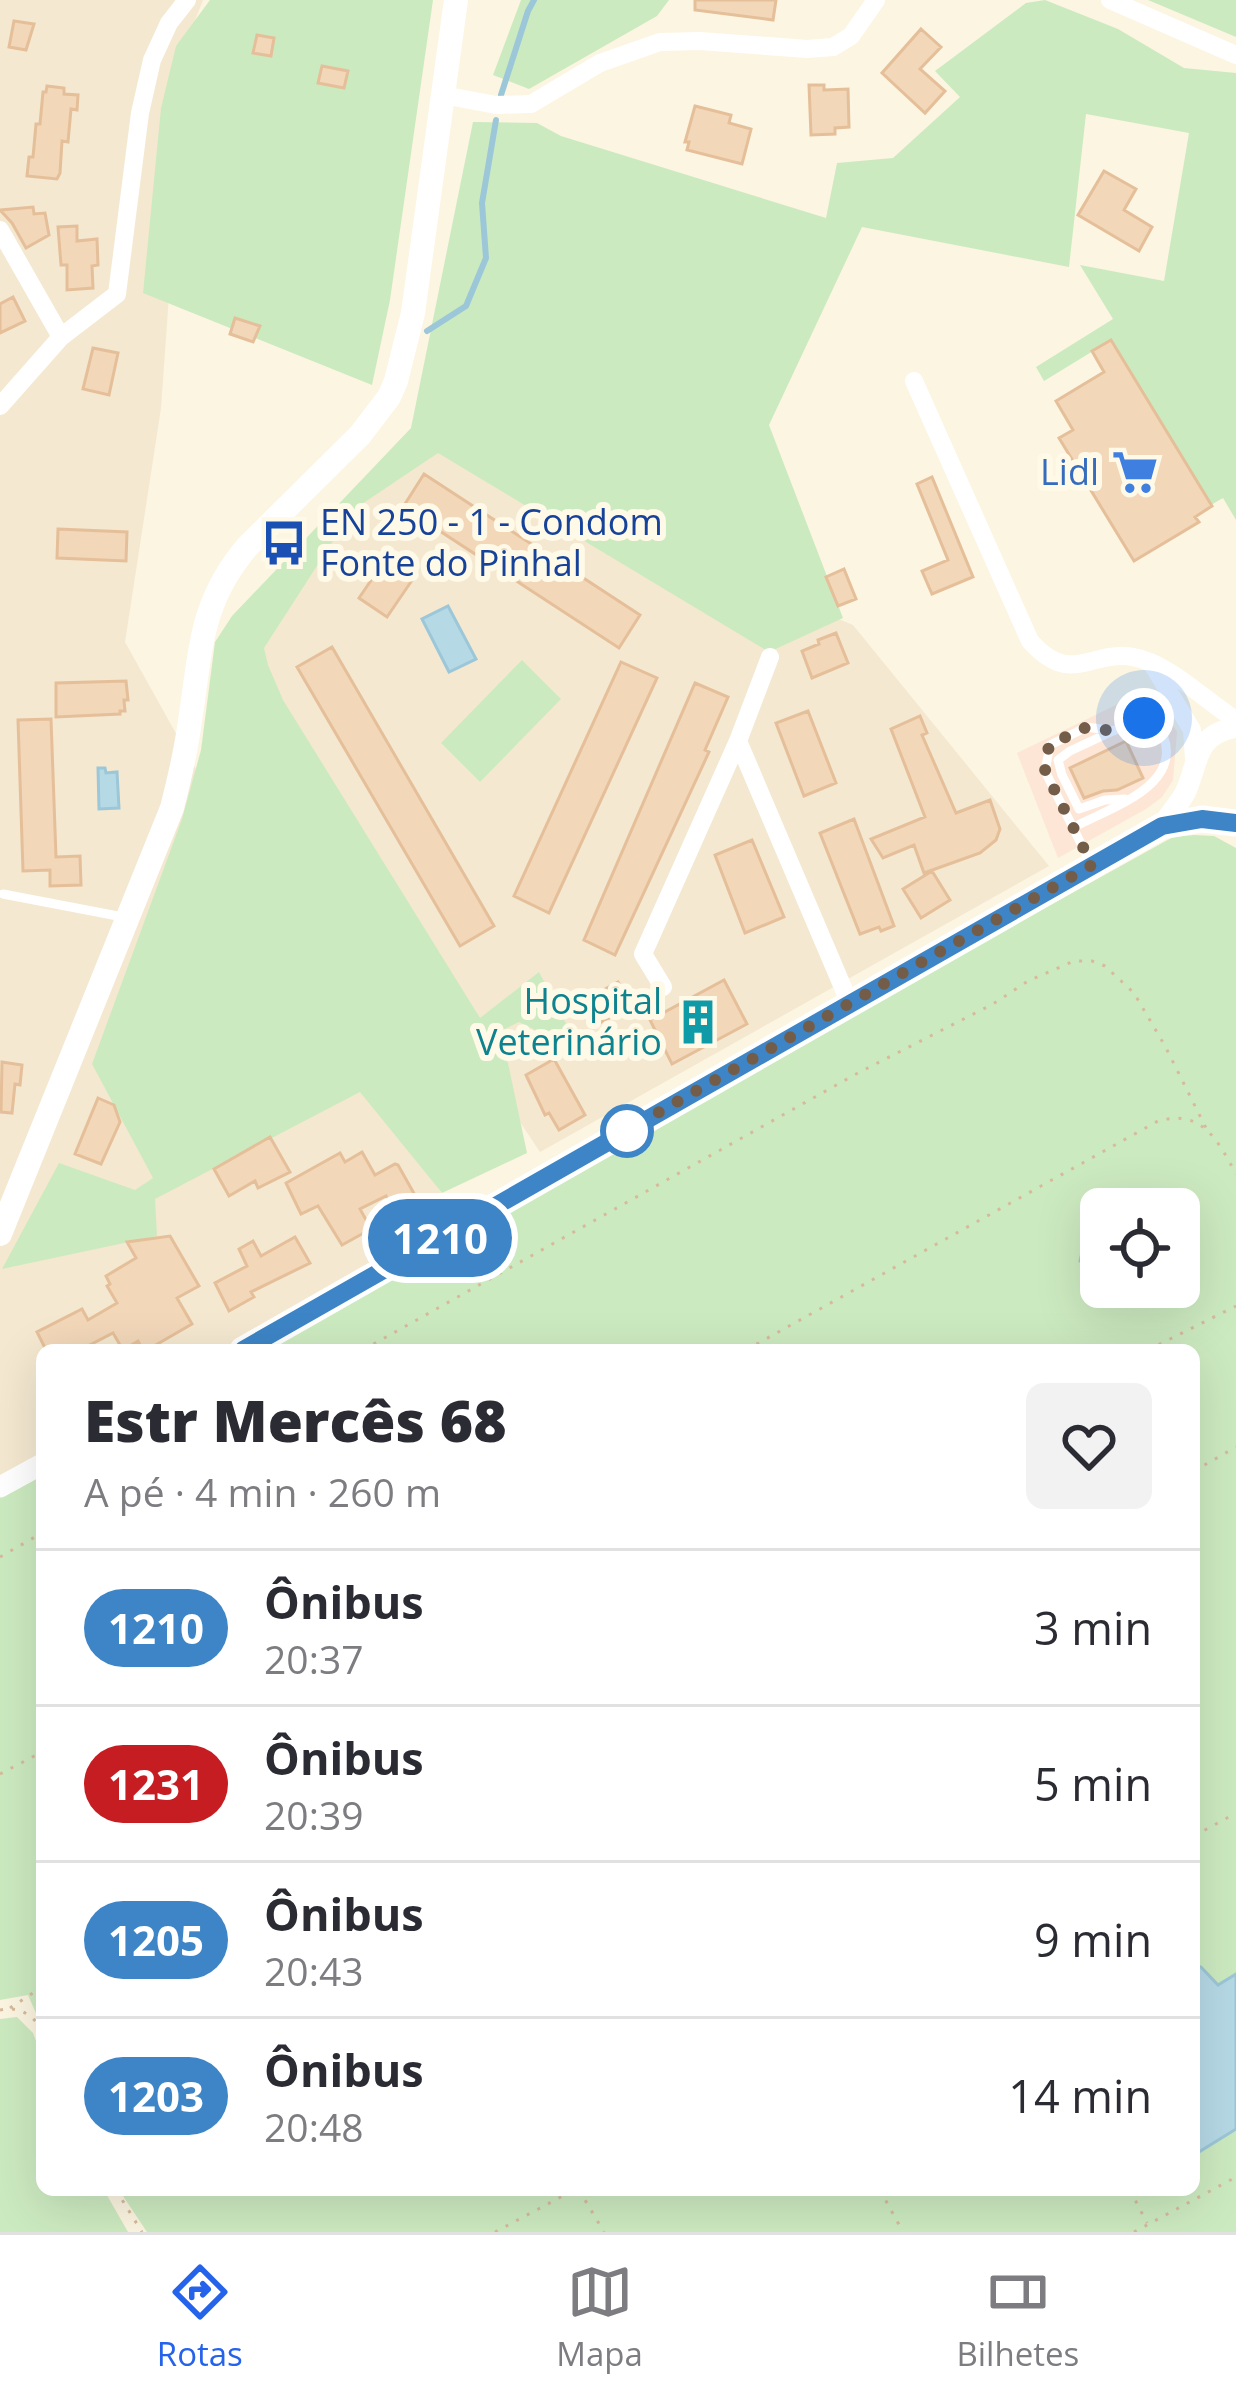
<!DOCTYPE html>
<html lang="pt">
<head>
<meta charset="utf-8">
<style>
	:root { --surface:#fff; --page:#f2f2f3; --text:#2b2b33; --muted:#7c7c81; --line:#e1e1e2; --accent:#2563eb }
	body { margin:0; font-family:"Open Sans",sans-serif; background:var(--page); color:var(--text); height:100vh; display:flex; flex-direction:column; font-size:45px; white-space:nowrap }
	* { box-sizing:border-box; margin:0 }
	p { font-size:39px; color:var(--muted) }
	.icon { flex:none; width:66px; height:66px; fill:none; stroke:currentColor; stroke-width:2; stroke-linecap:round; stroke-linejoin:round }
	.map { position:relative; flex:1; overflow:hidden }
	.details { position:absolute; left:36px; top:1344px; width:1164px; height:852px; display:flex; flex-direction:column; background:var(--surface); border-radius:18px; box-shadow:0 12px 48px #0002 }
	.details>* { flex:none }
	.badge { padding:0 24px; border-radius:39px; font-size:42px; line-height:78px }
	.tools { position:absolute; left:1080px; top:1188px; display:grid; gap:24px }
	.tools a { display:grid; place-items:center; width:120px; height:120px; border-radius:18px; background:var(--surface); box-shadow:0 12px 48px #0002; font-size:60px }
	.you { position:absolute; width:60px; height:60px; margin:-30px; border:9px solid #fff; border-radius:50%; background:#1a73e8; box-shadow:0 0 0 18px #1a73e833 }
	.map>.badge { position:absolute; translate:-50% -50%; box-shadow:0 0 0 6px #fff }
	.round { display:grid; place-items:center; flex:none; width:126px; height:126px; border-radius:18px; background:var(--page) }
	.headline { display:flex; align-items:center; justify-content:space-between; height:204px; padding:0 48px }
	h1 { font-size:57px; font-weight:800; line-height:90px }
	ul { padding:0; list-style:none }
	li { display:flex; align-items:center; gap:36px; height:156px; padding:0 48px; border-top:3px solid var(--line) }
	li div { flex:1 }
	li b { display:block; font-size:45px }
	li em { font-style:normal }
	li .badge { min-width:132px; font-weight:700; text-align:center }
	.menu { display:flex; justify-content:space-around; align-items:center; height:168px; border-top:3px solid var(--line); background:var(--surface); font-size:33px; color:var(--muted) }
	.menu a { display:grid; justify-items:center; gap:6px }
	.menu .current { color:var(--accent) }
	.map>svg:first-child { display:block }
	.residential { fill:#f4e8d0 }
	.commercial { fill:#fde6d5 }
	.green { fill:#cceac0; fill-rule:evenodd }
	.water { fill:#b6d9e6; stroke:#9cc7d8; stroke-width:3 }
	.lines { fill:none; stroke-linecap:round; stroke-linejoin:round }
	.stream { stroke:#9cc7d8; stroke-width:6 }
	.building { fill:#f2d7b9; stroke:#e5bf99; stroke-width:3 }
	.path { stroke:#d7ba9c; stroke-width:3; stroke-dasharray:3 9; stroke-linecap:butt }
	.service { stroke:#fff; stroke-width:9 }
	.minor { stroke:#fff; stroke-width:18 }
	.tertiary { stroke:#fff; stroke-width:21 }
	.secondary { stroke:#fff; stroke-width:24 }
	.line-casing { stroke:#fff; stroke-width:27 }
	.line { stroke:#3d85c6; stroke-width:18 }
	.walk { stroke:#745d48; stroke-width:12; stroke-dasharray:0 21.6 }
	.stop-dot { fill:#fff; stroke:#3d85c6; stroke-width:6 }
	.labels { text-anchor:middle; stroke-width:12; stroke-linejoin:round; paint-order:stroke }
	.shop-label { font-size:36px; fill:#366cbe; stroke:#fff9e8; text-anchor:end }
	.transit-label { font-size:36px; fill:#164399; stroke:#fff9e8; text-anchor:start }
	.culture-label { font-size:36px; fill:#0d838f; stroke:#fff9e8; text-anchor:end }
</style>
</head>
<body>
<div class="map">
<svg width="1236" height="2232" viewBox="0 0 1236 2232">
	<rect width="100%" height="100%" fill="#fcf5e1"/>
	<!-- residential -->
	<path class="residential" d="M0 0H203L187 41 161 408 125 642 367 1076 461 1224 274 1350H42V1507L0 1535Z
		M437 418 703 563 853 625 1049 866 540 1152 299 790 250 652 296 551Z"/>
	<!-- commercial -->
	<path class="commercial" d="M1149 689 1177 732 1173 780 1162 797 1146 809 1058 858 1017 753Z"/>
	<!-- green -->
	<path class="green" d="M210 0H433L390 300 372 385 143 293 161 108 176 46Z
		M521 0H669L657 16 529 89 493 75Z
		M1045 0 1118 29 1184 68 1236 73V520L1223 498 1211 505 1111 340 1044 381 1036 367 1113 319 1080 265 1164 281 1189 133 1086 114 1069 267 862 227 769 425 843 618 769 652 438 453 353 510 264 648 268 665 283 700 480 1018 539 972 573 1037 561 1043 519 1022 491 1036 508 1063 527 1153 442 1193 360 1092 155 1199 157 1236 2 1269 59 1163 135 1190 153 1178 92 1064 182 819 201 750 215 642 232 616 411 428 473 122 537 123 561 136 826 218 837 163 893 158 960 97 935 71 1026 3Z
		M1148 0H1236V37Z
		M522 660 561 699 480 782 441 743Z
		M1194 835 1214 836 1236 848V2232H147L119 2190H1194V1350H246L1173 837ZM1101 1209H1179V1287H1101Z
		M42 1463V2027L28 1995 0 2000V1486Z
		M17 2017 33 2033 42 2057V2190H104L128 2232H0V2019Z"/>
	<!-- water -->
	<path class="water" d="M448 606 476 659 449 672 422 619Z
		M98 768H105L106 773 117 772 119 808 99 809Z
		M1093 1240 1101 1242V1287H1104L1101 1295 1098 1293 1094 1270 1080 1261 1084 1244Z
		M1194 1965 1201 1967 1218 1985 1236 1974V2129L1194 2155Z"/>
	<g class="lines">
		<!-- stream -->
		<path class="stream" d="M501 95 528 11 534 0
			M427 331 466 306 486 258 482 203 496 120"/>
	</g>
	<!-- building -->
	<path class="building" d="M695 0H776L773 20 695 10Z
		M14 21 34 24 26 50 9 47Z
		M921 29 941 47 920 69 945 91 925 113 882 73Z
		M257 35 274 38 271 56 253 53Z
		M322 66 348 71 344 88 318 83Z
		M809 85H824V90L848 89 849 127 835 128V134L811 135Z
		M47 86 64 88V94L78 95 77 110 71 109 68 142 62 141 60 173 57 179 27 176 29 157H33L36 124H40L43 92H46Z
		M695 106 731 115 729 123 751 129 742 164 687 150 689 142H685Z
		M1104 171 1136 189 1124 210 1152 227 1139 251 1078 215Z
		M33 207 34 214 45 213 49 235 26 248 12 223 0 210Z
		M77 226V241L97 239 98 265 92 266 93 288 67 290V265H61L58 227Z
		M13 297 25 321 0 333V304Z
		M235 318 260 326 253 342 230 334Z
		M1111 340 1212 506 1195 517 1199 522 1134 561 1059 438 1073 430 1056 401 1104 372 1092 351Z
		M93 348 118 353 109 395 83 389Z
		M424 474 640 615 619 648 403 507Z
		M932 477 973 577 932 594 922 571 948 560 917 484Z
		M58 529 127 532 126 561 57 558Z
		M389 554 417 573 387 617 359 598Z
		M844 569 856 599 838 606 826 577Z
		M836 633 848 663 812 678 802 651 819 644 818 640Z
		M332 647 494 926 460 946 297 667Z
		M621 662 657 678 549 913 514 896Z
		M126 681 128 700H124L125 711H120V714L56 717V683Z
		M695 683 728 697 705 750 709 752 615 955 584 940Z
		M808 711 836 783 804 796 776 723Z
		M920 716 927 733 922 735 956 813 990 800 1000 829 996 840 980 853 924 873 914 845 883 858 871 839 925 817 891 729Z
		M51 719 56 857 80 856 81 885 50 886V870L23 871 18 720Z
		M1126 741 1143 778 1117 790 1103 791 1084 798 1070 768Z
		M854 819 894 926 881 931 879 927 860 934 820 833Z
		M752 840 784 917 745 933 715 855Z
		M932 871 950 900 921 918 903 889Z
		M724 980 747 1024 672 1064 650 1020Z
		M618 982 631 1006 596 1025 583 1001Z
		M554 1059 585 1115 559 1130 549 1113 545 1115 526 1075Z
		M2 1062 22 1065 20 1085 15 1084 12 1113 1 1112Z
		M98 1098 114 1105 120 1122 101 1164 75 1154Z
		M270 1137 290 1172 258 1188 255 1181 229 1196 214 1169Z
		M362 1152 375 1175 395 1164 398 1165 421 1206 399 1219 386 1196 360 1209 371 1229 342 1245 318 1206 301 1214 286 1183 340 1153 345 1162Z
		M170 1236 199 1286 177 1298 192 1324 147 1350H143L138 1341 123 1350 113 1333 80 1350H46L37 1332 82 1309 88 1320 117 1303 107 1286 110 1284 106 1276 136 1258 127 1242Z
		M295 1237 310 1263 251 1292 254 1297 229 1311 215 1283 247 1266 239 1249 253 1241 261 1256Z"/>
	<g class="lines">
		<!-- path -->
		<path class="path" d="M363 1350 856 1074 993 1004 1028 981 1074 961H1092L1105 966 1134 993 1165 1046 1207 1130
			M746 1350 1158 1121C1202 1109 1217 1139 1236 1174
			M1148 1350 1236 1306
			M1194 1471 1236 1447
			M0 1557 42 1533
			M0 1774 42 1752
			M1194 1836 1236 1813
			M10 2008 42 1987
			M0 2010C19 2006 32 2014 42 2030
			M116 2190 142 2232
			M579 2190 604 2232
			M880 2190 903 2232
			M1130 2190 1147 2223
			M495 2232 574 2190
			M1134 2232 1236 2177"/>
		<!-- service -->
		<path class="service" d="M1113 731 1070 751 1058 760 1062 775 1079 809 1105 800 1125 799
			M1074 827C1117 805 1196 781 1155 720L1144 718 1113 731 1087 727 1050 745 1045 771 1090 862
			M3 894 123 917"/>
		<!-- minor -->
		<path class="minor" d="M1110 0 1236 55
			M443 95 496 105 531 104 600 63 660 42 700 41 807 49 833 47 851 36 876 0
			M0 230 61 337
			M914 381 1030 641C1071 687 1090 650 1133 657 1169 663 1205 701 1236 720
			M0 406 61 337 117 294 140 113 152 60 169 23 187 0
			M770 657 738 741 850 1004
			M1152 664 1192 730 1194 759
			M663 987 643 954 738 741"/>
		<!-- tertiary -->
		<path class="tertiary" d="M1162 826C1169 815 1179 804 1185 793 1200 761 1193 736 1236 727
			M243 1350 1162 826 1202 819 1236 823
			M0 1487 42 1464"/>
		<!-- secondary -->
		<path class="secondary" d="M0 1234 172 808C180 777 187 746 191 714 201 648 201 601 247 547L360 435 389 397 396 381 413 313 456 0"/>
	</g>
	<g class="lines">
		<!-- line casing -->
		<g class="line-casing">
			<path id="line" d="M243 1350 1162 826 1202 819 1236 823"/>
		</g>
		<!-- line -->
		<use href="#line" class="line"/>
		<!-- walk -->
		<path class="walk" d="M627 1131 624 1132 1092 865 1045 771 1049 745 1087 727 1113 731 1144 718"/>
	</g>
	<!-- icons -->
	<defs>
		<g id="supermarket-bare" transform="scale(3.6)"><path d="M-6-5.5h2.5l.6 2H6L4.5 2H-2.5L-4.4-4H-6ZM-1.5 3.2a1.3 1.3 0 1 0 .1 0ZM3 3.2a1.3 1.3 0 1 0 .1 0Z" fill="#3f7fe0" stroke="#fff9e8" stroke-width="2.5" paint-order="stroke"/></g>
		<g id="bus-bare" transform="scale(3.6)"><path d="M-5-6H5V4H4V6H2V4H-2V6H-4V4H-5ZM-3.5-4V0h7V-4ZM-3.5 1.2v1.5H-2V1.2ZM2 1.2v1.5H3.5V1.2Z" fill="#1a4fb4" stroke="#fff9e8" stroke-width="2.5" paint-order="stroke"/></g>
		<g id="building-bare" transform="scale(3.6)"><path d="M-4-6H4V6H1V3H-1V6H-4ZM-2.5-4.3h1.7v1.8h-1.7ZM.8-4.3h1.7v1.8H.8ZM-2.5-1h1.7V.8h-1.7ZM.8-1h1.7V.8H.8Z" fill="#0f9aa8" stroke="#fff9e8" stroke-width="2.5" paint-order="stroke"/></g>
	</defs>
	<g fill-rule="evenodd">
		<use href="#supermarket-bare" x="1135" y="472"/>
		<use href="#bus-bare" x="284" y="543"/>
		<use href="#building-bare" x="698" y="1022"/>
	</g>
	<!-- markers -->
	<circle class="stop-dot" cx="627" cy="1131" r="24"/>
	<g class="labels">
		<!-- shop labels -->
		<g class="shop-label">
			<text x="1099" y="485">Lidl</text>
		</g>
		<!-- transit labels -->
		<g class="transit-label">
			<text x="320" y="535">EN 250 - 1 - Condom<tspan x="320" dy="41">Fonte do Pinhal</tspan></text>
		</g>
		<!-- culture labels -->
		<g class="culture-label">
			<text x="662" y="1014">Hospital<tspan x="662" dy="41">Veterinário</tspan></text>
		</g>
	</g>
</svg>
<div class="tools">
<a><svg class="icon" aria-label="locate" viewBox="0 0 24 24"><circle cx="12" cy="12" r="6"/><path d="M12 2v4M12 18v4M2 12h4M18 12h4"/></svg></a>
</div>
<div class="you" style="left:1144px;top:718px"></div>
<b class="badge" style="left:440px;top:1238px;background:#3d85c6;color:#fff">1210</b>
<section class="details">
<div class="headline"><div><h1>Estr Mercês 68</h1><p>A pé · 4 min · 260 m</p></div><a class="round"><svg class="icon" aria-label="heart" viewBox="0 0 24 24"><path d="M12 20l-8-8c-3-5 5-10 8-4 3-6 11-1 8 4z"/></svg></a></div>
<ul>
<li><span class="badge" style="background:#3d85c6;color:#fff">1210</span><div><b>Ônibus</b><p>20:37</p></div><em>3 min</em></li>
<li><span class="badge" style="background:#c61d23;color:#fff">1231</span><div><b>Ônibus</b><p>20:39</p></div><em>5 min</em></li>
<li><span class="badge" style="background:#3d85c6;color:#fff">1205</span><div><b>Ônibus</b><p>20:43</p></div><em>9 min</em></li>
<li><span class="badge" style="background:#3d85c6;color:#fff">1203</span><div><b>Ônibus</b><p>20:48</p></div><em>14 min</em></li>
</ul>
</section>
</div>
<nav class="menu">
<a class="current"><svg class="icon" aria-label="directions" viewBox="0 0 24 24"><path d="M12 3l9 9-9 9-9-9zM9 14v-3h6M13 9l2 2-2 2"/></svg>Rotas</a>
<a><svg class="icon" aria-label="map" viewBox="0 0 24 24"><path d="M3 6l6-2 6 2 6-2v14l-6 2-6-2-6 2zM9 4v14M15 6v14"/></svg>Mapa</a>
<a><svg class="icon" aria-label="tickets" viewBox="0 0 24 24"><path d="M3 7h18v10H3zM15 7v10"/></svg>Bilhetes</a>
</nav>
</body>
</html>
